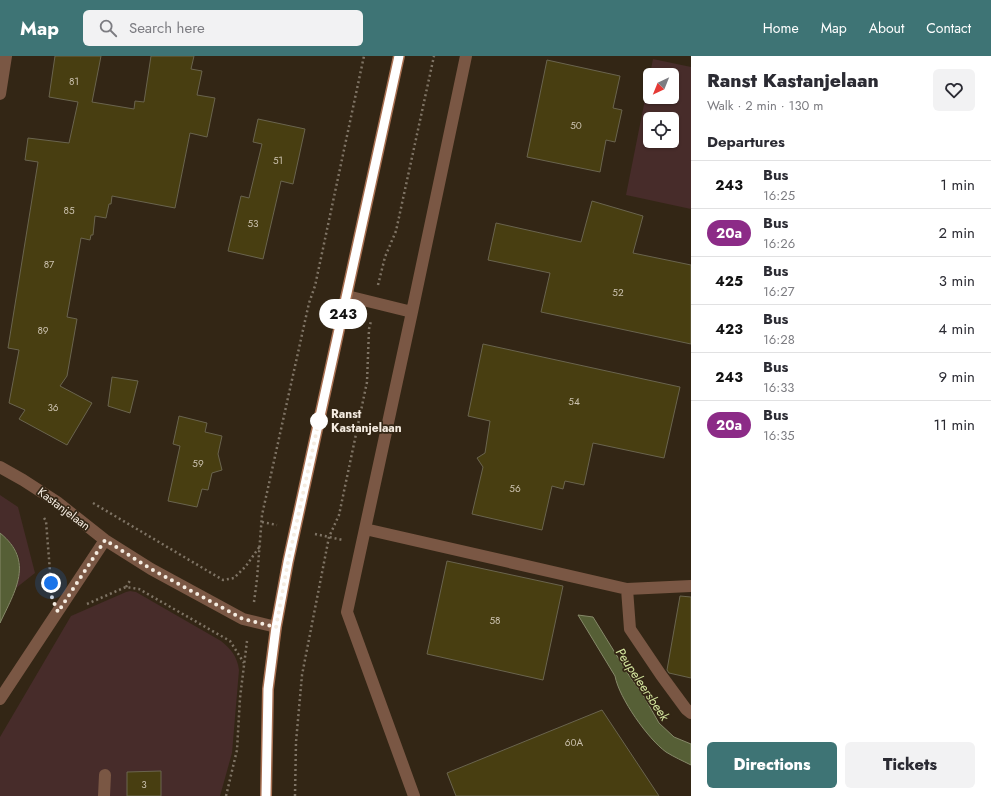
<!DOCTYPE html>
<html lang="en">
<head>
<meta charset="utf-8">
<style>
	:root { --surface:#fff; --page:#f2f2f3; --text:#2b2b33; --muted:#7c7c81; --line:#e1e1e2; --accent:#3e7475 }
	body { margin:0; font-family:Jost,sans-serif; background:var(--page); color:var(--text); height:100vh; display:flex; flex-direction:column; font-size:15px; white-space:nowrap }
	* { box-sizing:border-box; margin:0 }
	p { font-size:13px; color:var(--muted) }
	.icon { flex:none; width:22px; height:22px; fill:none; stroke:currentColor; stroke-width:2; stroke-linecap:round; stroke-linejoin:round }
	.map { position:relative; flex:1; overflow:hidden }
	.panel { display:flex; flex-direction:column; background:var(--surface); width:300px }
	.panel>* { flex:none }
	.badge { padding:0 8px; border-radius:13px; font-size:14px; line-height:26px }
	.needle { width:26px; rotate:223deg }
	.controls { position:absolute; left:643px; top:12px; display:grid; gap:8px }
	.controls a { display:grid; place-items:center; width:36px; height:36px; border-radius:6px; background:var(--surface); box-shadow:0 1px 3px #0004; font-size:20px }
	.you { position:absolute; width:20px; height:20px; margin:-10px; border:3px solid #fff; border-radius:50%; background:#1a73e8; box-shadow:0 0 0 6px #1a73e833 }
	.map>.badge { position:absolute; translate:-50% -50%; box-shadow:0 0 0 2px #fff }
	h2 { padding:0 16px; font-size:15px; line-height:36px }
	.round { display:grid; place-items:center; flex:none; width:42px; height:42px; border-radius:6px; background:var(--page) }
	.overview { display:flex; align-items:center; justify-content:space-between; height:68px; padding:0 16px }
	h1 { font-size:19px; font-weight:800; line-height:30px }
	.primary-button { display:flex; gap:8px; margin-top:auto; padding:8px 16px }
	.primary-button a { flex:1; height:46px; border-radius:6px; background:var(--accent); color:#fff; font-size:16px; font-weight:800; line-height:46px; text-align:center }
	.primary-button a+a { background:var(--page); color:var(--text) }
	ul { padding:0; list-style:none }
	li { display:flex; align-items:center; gap:12px; height:48px; padding:0 16px; border-top:1px solid var(--line) }
	li div { flex:1 }
	li b { display:block; font-size:15px }
	li em { font-style:normal }
	li .badge { min-width:44px; font-weight:700; text-align:center }
	header { display:flex; align-items:center; gap:24px; box-sizing:border-box; height:56px; padding:0 20px; background:var(--accent); color:#fff }
	header strong { font-size:19px }
	nav { display:flex; gap:22px; margin-inline-start:auto; font-size:14px }
	.search { width:280px; height:36px; background:var(--page); display:flex; align-items:center; gap:10px; box-sizing:border-box; padding:0 14px; border-radius:6px; color:var(--muted); font-size:15px }
	main { display:flex; flex:1; min-height:0 }
	.map>svg:first-child { display:block }
	.green { fill:#472c2a; fill-rule:evenodd }
	.water { fill:#565f36; stroke:#868969 }
	.building { fill:#483e11; stroke:#6a644e }
	.lines { fill:none; stroke-linecap:round; stroke-linejoin:round }
	.path { stroke:#7f7465; stroke-width:2.5; stroke-dasharray:2 3; stroke-linecap:butt }
	.lane { stroke:#7a5744; stroke-width:12 }
	.street { stroke:#7a5744; stroke-width:12 }
	.secondary { stroke:#a87052; stroke-width:12 }
	.line-casing { stroke:#fff; stroke-width:9 }
	.line { stroke:#fff; stroke-width:6 }
	.walk { stroke:#f5ece1; stroke-width:4; stroke-dasharray:0 7.2 }
	.stop-dot { fill:#fff; stroke:#fff; stroke-width:2 }
	.labels { text-anchor:middle; stroke-width:3.5; stroke-linejoin:round; paint-order:stroke }
	.number-label { font-size:10px; fill:#cac0ad }
	.stop-label { font-size:12px; font-weight:bold; fill:#f5ece1; stroke:#332615; text-anchor:start }
	.street-label { font-size:12px; fill:#f5ece1; stroke:#332615 }
	.water-label { font-size:13px; font-style:italic; fill:#d4e59e; stroke:#332615 }
</style>
</head>
<body>
<header>
<strong>Map</strong>
<div class="search"><svg class="icon" aria-label="search" viewBox="0 0 24 24"><circle cx="10" cy="10" r="6"/><path d="M15 15l6 6"/></svg>Search here</div>
<nav><a>Home</a><a>Map</a><a>About</a><a>Contact</a></nav>
</header>
<main>
<div class="map">
<svg width="691" height="740" viewBox="0 0 691 740">
	<rect width="100%" height="100%" fill="#332615"/>
	<!-- green -->
	<path class="green" d="M653 3 691 11V153L626 139ZM650 19H672V41H650ZM650 63H672V85H650Z
		M0 439 18 451 35 517 16 532C17 525 21 514 20 506 19 495 8 483 0 477Z
		M130 535 136 536 221 585C231 593 237 600 239 614L232 697 220 740H0V681L71 560 126 536Z"/>
	<!-- water -->
	<path class="water" d="M0 477C35 505 15 535 0 567Z
		M578 559 593 561 630 621 642 637 659 667 674 681 691 688V709C683 705 674 701 666 696 648 683 619 642 615 620Z"/>
	<!-- building -->
	<path class="building" d="M55 0H101L92 46 134 53 135 45 144 46 151 0H194L191 13 202 15 197 39 215 42 207 81 190 77 175 152 112 140 111 148H109L106 162 95 160 93 179H91L90 184 81 182 67 261 77 263 67 320 60 330 92 347 67 389 19 363 25 354 9 347 19 294 8 292 38 106 25 104 28 82 69 87 78 46 49 41Z
		M547 4 620 20 613 52 622 54 615 86 606 84 600 116 527 101Z
		M258 63 305 73 293 128 281 125 263 203 228 195 241 140 249 142 262 88 253 86Z
		M592 145 643 160 633 197 691 209V288L541 256 550 217 488 204 496 167 581 186Z
		M483 288 680 331 664 402 593 387 584 429 565 425 563 433 552 430 542 474 472 458 483 411 477 402 485 397 490 365 468 360Z
		M112 321 138 325 130 357 108 350Z
		M179 360 207 367 205 376 222 380 218 398 222 414 212 417 208 434 202 433 197 451 168 445 180 390 173 388Z
		M447 505 563 530 543 624 427 598Z
		M680 540 691 541V622L669 617 667 614Z
		M602 654 659 740H456L447 717Z
		M161 715V740H127V716Z"/>
	<g class="lines">
		<!-- path -->
		<path class="path" d="M378 229 385 201 396 175 434 0
			M93 447 223 524 234 522 246 510 260 490
			M44 462 46 465 51 528
			M262 466 277 469
			M315 478 343 484
			M126 531 131 523
			M254 546 257 523 262 459 309 247 315 230 364 0
			M87 548 126 531 139 533 230 585 244 607
			M226 740 237 694 240 642 247 585
			M295 740 296 686 302 619 329 481 339 459 367 326 369 273 371 265"/>
		<!-- lane -->
		<path class="lane" d="M347 240 412 256 347 556 414 740
			M412 256 466 0
			M365 473 627 533 691 530
			M627 533 630 573 661 619 686 653 691 657
			M104 740 105 719"/>
		<!-- street -->
		<path class="street" d="M0 38 6 0
			M0 411 23 424 57 446 105 484 151 513 243 563 276 571
			M0 643 105 484"/>
		<!-- secondary -->
		<path class="secondary" d="M266 740 268 633 276 571 288 506 399 0"/>
	</g>
	<g class="lines">
		<!-- line casing -->
		<g class="line-casing">
			<path id="line" d="M266 740 268 633 276 571 288 506 399 0"/>
		</g>
		<!-- line -->
		<use href="#line" class="line"/>
		<!-- walk -->
		<path class="walk" d="M51 527 52 542 58 556 105 484 151 513 243 563 276 571 288 506 320 360 319 365"/>
	</g>
	<!-- markers -->
	<circle class="stop-dot" cx="319" cy="365" r="8"/>
	<g class="labels">
		<!-- number labels -->
		<g class="number-label">
			<text x="74" y="29">81</text>
			<text x="576" y="73">50</text>
			<text x="278" y="108">51</text>
			<text x="69" y="158">85</text>
			<text x="253" y="171">53</text>
			<text x="49" y="212">87</text>
			<text x="618" y="240">52</text>
			<text x="43" y="278">89</text>
			<text x="574" y="349">54</text>
			<text x="53" y="355">36</text>
			<text x="198" y="411">59</text>
			<text x="515" y="436">56</text>
			<text x="495" y="568">58</text>
			<text x="574" y="690">60A</text>
			<text x="144" y="732">3</text>
		</g>
		<!-- stop labels -->
		<g class="stop-label">
			<text x="331" y="362">Ranst<tspan x="331" dy="14">Kastanjelaan</tspan></text>
		</g>
		<!-- street labels -->
		<g class="street-label">
			<text transform="translate(64 453) rotate(37)" y="4">Kastanjelaan</text>
		</g>
		<!-- water labels -->
		<g class="water-label">
			<text transform="translate(643 628) rotate(56)" y="5">Peupeleersbeek</text>
		</g>
	</g>
</svg>
<div class="controls">
<a><svg class="needle" viewBox="-14 -14 28 28"><path d="M0-13l5 13h-10z" fill="#e53935"/><path d="M0 13l5-13h-10z" fill="#7c7c81"/></svg></a>
<a><svg class="icon" aria-label="locate" viewBox="0 0 24 24"><circle cx="12" cy="12" r="6"/><path d="M12 2v4M12 18v4M2 12h4M18 12h4"/></svg></a>
</div>
<div class="you" style="left:51px;top:527px"></div>
<b class="badge" style="left:343px;top:258px;background:#fff;color:#111">243</b>
</div>
<section class="panel">
<div class="overview"><div><h1>Ranst Kastanjelaan</h1><p>Walk · 2 min · 130 m</p></div><a class="round"><svg class="icon" aria-label="heart" viewBox="0 0 24 24"><path d="M12 20l-8-8c-3-5 5-10 8-4 3-6 11-1 8 4z"/></svg></a></div>
<h2>Departures</h2>
<ul>
<li><span class="badge" style="background:#fff;color:#111">243</span><div><b>Bus</b><p>16:25</p></div><em>1 min</em></li>
<li><span class="badge" style="background:#8c2b87;color:#fff">20a</span><div><b>Bus</b><p>16:26</p></div><em>2 min</em></li>
<li><span class="badge" style="background:#fff;color:#111">425</span><div><b>Bus</b><p>16:27</p></div><em>3 min</em></li>
<li><span class="badge" style="background:#fff;color:#111">423</span><div><b>Bus</b><p>16:28</p></div><em>4 min</em></li>
<li><span class="badge" style="background:#fff;color:#111">243</span><div><b>Bus</b><p>16:33</p></div><em>9 min</em></li>
<li><span class="badge" style="background:#8c2b87;color:#fff">20a</span><div><b>Bus</b><p>16:35</p></div><em>11 min</em></li>
</ul>
<div class="primary-button"><a>Directions</a><a>Tickets</a></div>
</section>
</main>
</body>
</html>
